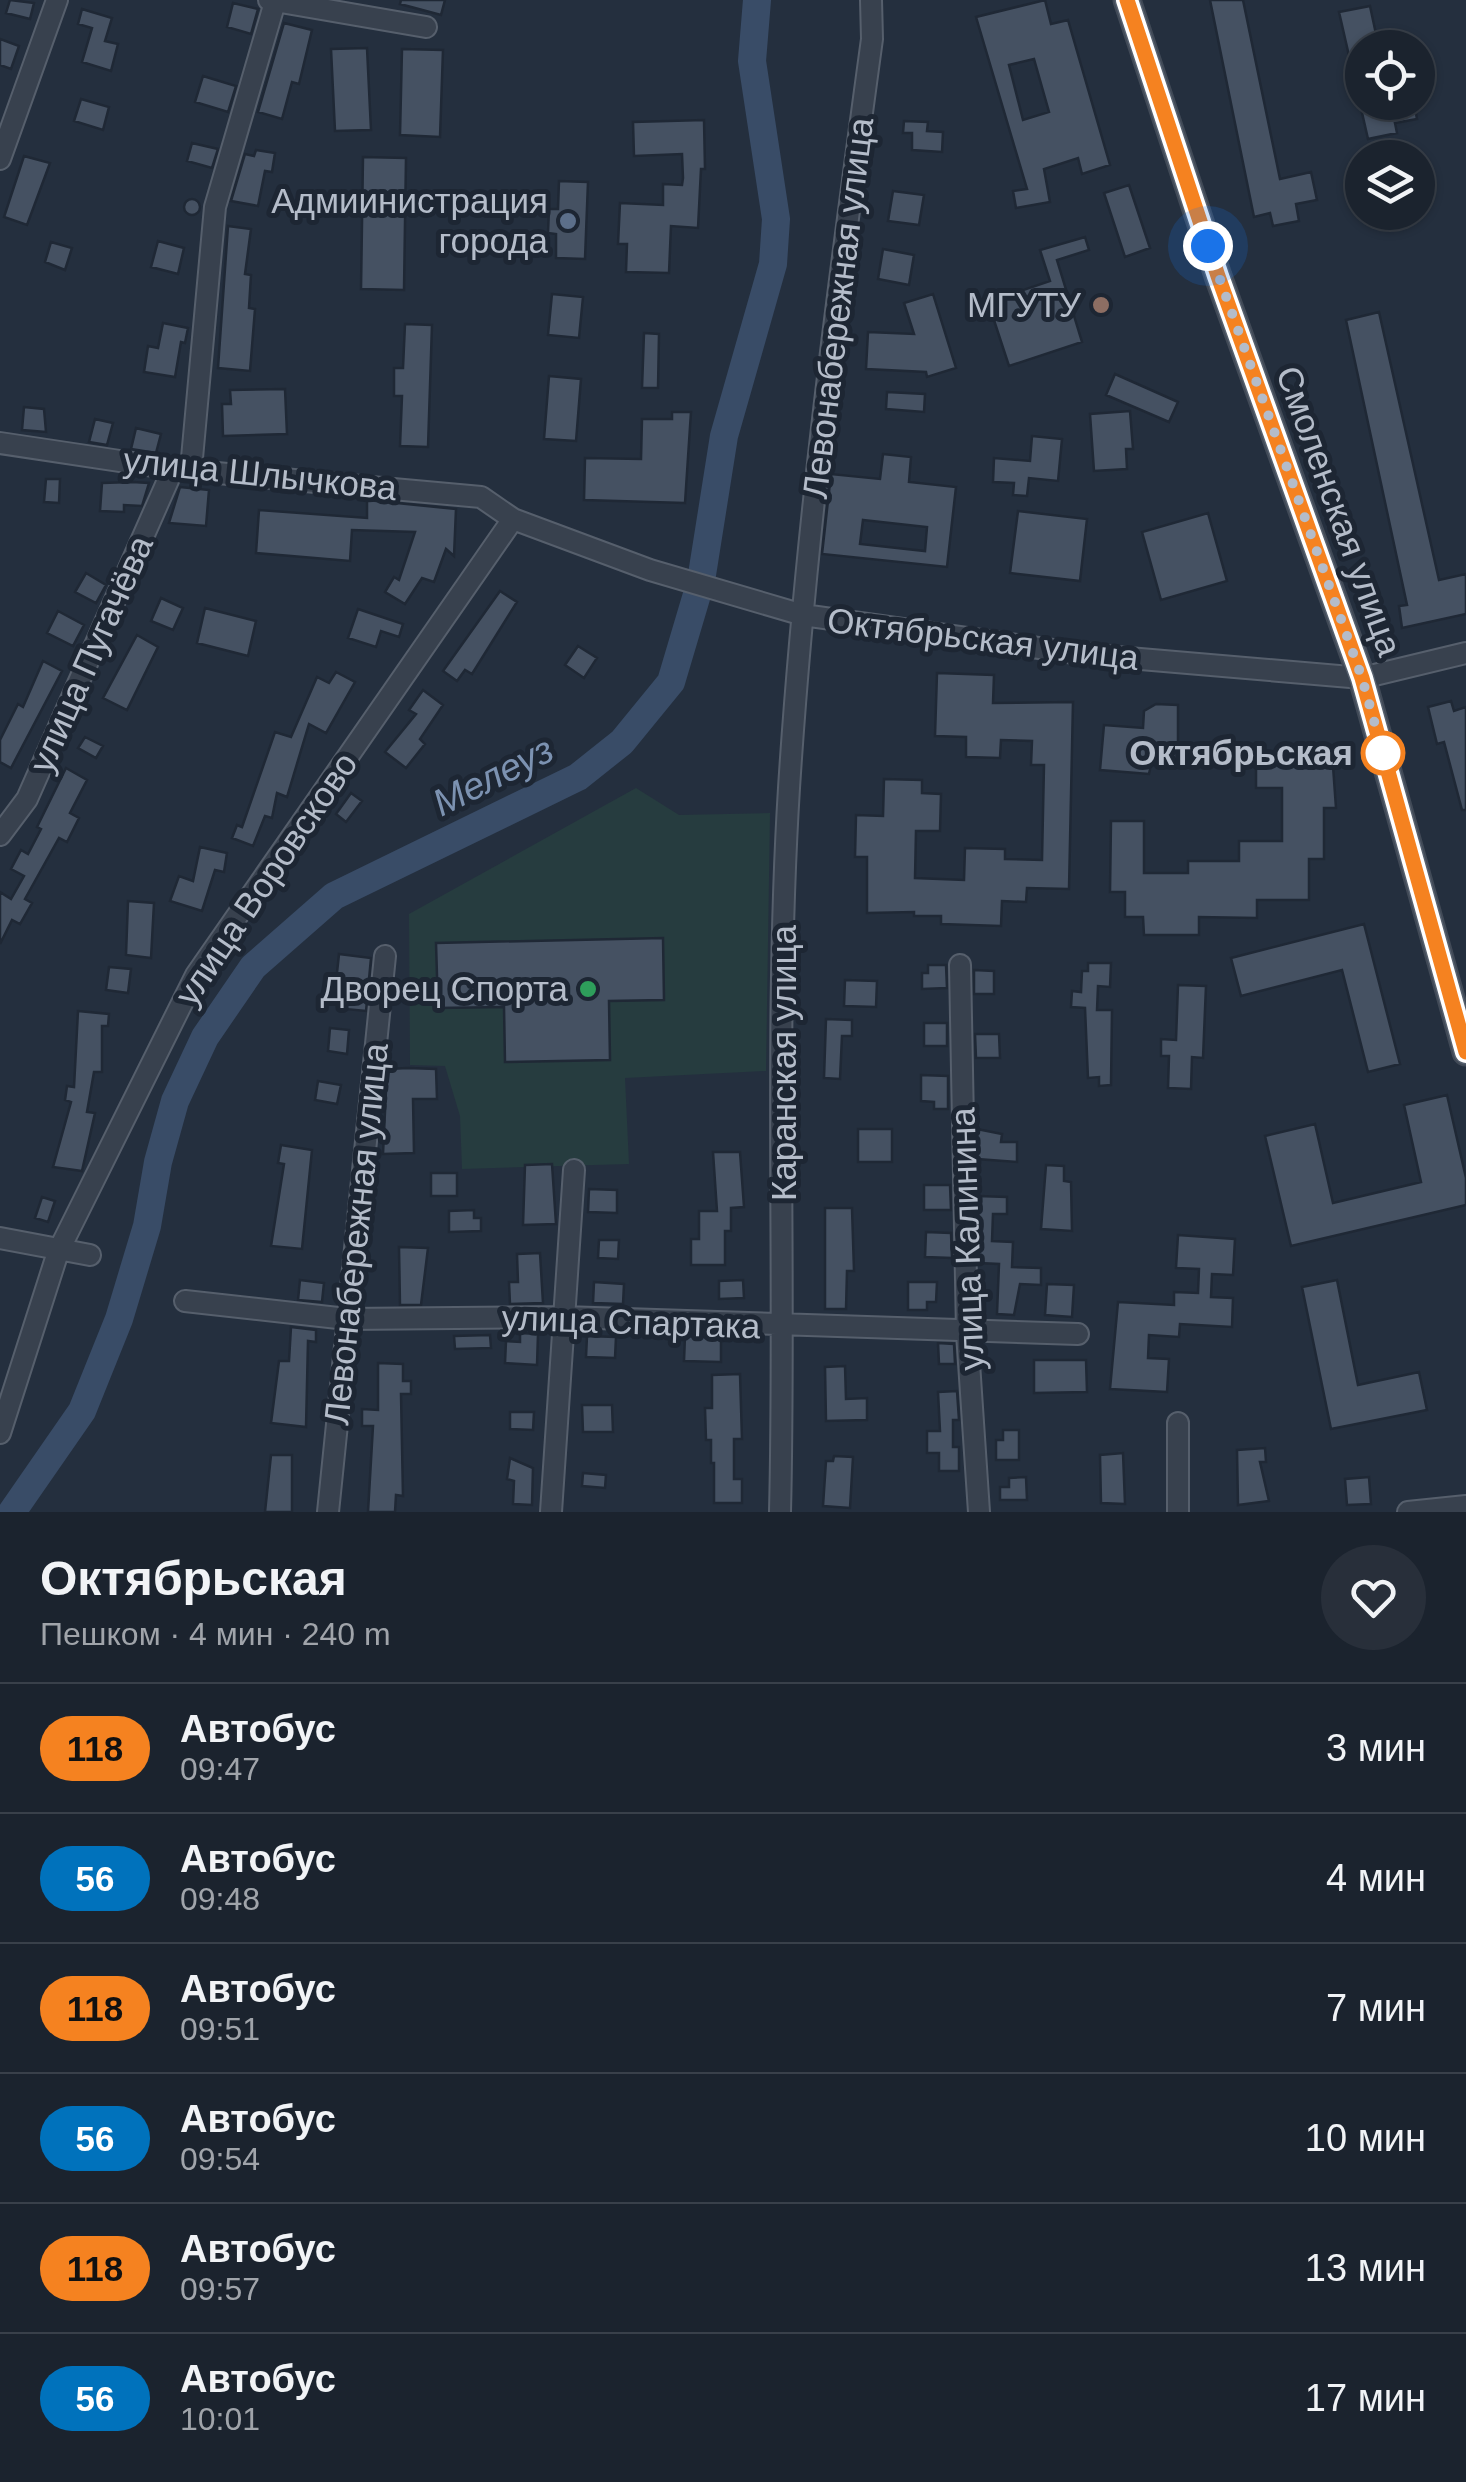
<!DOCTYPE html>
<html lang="ru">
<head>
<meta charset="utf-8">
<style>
	:root { --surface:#1b232e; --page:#282f3a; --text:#f1f3f6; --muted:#a0a4aa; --line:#39404a }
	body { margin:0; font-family:Helvetica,sans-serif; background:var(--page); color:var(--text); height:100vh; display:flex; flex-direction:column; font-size:38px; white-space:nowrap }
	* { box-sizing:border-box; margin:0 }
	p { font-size:32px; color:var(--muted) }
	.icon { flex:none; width:55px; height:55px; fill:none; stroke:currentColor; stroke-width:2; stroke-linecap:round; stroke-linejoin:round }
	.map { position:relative; height:1512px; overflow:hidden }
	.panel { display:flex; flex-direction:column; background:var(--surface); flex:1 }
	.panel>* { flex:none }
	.badge { padding:0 20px; border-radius:32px; font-size:35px; line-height:65px }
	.fabs { position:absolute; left:1345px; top:30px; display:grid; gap:20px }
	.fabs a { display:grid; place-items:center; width:90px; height:90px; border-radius:50%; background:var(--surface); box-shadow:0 2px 8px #0004,0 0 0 2px var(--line); font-size:50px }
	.you { position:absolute; width:50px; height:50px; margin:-25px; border:8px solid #fff; border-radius:50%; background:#1a73e8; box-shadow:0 0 0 15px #1a73e833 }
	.map>.badge { position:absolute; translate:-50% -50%; box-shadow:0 0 0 5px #fff }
	.round { display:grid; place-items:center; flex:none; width:105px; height:105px; border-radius:52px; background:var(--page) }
	.headline { display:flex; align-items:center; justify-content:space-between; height:170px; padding:0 40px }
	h1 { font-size:48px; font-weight:700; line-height:75px }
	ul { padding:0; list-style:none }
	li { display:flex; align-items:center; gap:30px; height:130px; padding:0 40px; border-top:2px solid var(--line) }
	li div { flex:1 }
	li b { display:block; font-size:38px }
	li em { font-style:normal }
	li .badge { min-width:110px; font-weight:700; text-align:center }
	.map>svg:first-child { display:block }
	.green { fill:#263c3f }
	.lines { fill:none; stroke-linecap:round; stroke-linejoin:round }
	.river { stroke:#394c67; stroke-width:28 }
	.building { fill:#455162; stroke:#1f2835; stroke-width:2.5; fill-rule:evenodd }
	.minor-casing { stroke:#565f6c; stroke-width:24 }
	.major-casing { stroke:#414a57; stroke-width:29 }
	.minor { stroke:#38414e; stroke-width:20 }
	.major { stroke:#56606e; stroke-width:25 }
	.line-casing { stroke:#fff; stroke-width:22 }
	.line { stroke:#f58220; stroke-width:15 }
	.walk { stroke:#b4bcc9; stroke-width:10; stroke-dasharray:0 18 }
	.service-dot { fill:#5c6f8a; stroke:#1d2633; stroke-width:4 }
	.education-dot { fill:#8d6e63; stroke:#1d2633; stroke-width:4 }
	.stop-dot { fill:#fff; stroke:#f58220; stroke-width:5 }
	.leisure-dot { fill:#2e9e5b; stroke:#1d2633; stroke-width:4 }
	.labels { text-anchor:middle; stroke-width:10; stroke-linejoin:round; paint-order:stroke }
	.poi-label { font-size:35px; fill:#b4bcc9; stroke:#1d2633; text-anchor:end }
	.street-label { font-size:35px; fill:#b4bcc9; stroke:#1d2633 }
	.stop-label { font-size:35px; font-weight:bold; fill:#b4bcc9; stroke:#1d2633; text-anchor:end }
	.water-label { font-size:38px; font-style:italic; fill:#7c92b1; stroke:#1d2633 }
</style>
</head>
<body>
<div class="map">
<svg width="1466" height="1512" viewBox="0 0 1466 1512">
	<rect width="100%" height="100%" fill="#242f3e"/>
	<!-- green -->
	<path class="green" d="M636 788 679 815 770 813 766 1071 625 1078 629 1164 462 1169 460 1116 445 1066 410 1065 409 914Z"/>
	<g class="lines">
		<!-- river -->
		<path class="river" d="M12 1512 82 1411 119 1319 147 1226 158 1162 175 1101 205 1037 253 967 334 896 578 777 622 742 671 682 701 581 724 436 773 264 776 219 752 61 757 0"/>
	</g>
	<!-- building -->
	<path class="building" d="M10 0 34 3 30 19 6 13Z
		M401 0H445L441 15 400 4Z
		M1045 0 1051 24 1068 20 1110 165 1082 174 1078 158 1044 169 1050 202 1016 208 1013 191 1027 189 976 17ZM1034 59 1049 112 1023 120 1009 65Z
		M1210 0H1243L1280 179 1311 172 1317 200 1296 204 1299 221 1273 226 1270 213 1254 217Z
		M233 3 258 9 251 34 227 27Z
		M1370 6 1379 48H1362V102H1414L1417 119 1395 123 1397 133 1368 139 1339 12Z
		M82 9 112 18 105 41 118 44 111 71 82 62 92 28 78 24Z
		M284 23 312 30 299 84 292 82 282 119 258 112Z
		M0 39 19 46 11 69 0 65Z
		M367 48 371 130 335 131 331 49Z
		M402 49 443 50 440 137 400 135Z
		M203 76 236 86 228 112 195 102Z
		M81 99 109 107 103 130 74 121Z
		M704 120 705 169H701L698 228 671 226 669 273 626 272 627 244H618L620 203 663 205V184L682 185 683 178 682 154 634 156 633 122Z
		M904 121 928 122 927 131 943 132 942 152 912 150V133H903Z
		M192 143 218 149 212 168 187 161Z
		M256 150 275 153 272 172 265 171 258 206 231 201 245 154 254 156Z
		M24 156 50 163 27 225 4 217Z
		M363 157 406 158 404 290 361 289Z
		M559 181 588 182 585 259 556 258V234L548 233 549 209H558Z
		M1129 185 1150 248 1125 257 1104 193Z
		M893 191 924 195 919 225 888 221Z
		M184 207a8 8 0 1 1 16 0a8 8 0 1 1-16 0Z
		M228 226 251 229 245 274 251 275 249 308 255 309 250 371 218 368Z
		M1085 237 1089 250 1057 260 1082 342 1009 366 988 302 1050 281 1040 250Z
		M158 241 184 248 178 274 151 267Z
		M51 242 72 248 65 270 45 262Z
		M883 249 914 255 909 285 878 279Z
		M552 294 583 297 579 338 548 335Z
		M933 294 956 368 927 377 926 372 866 369 868 332 914 334 904 303Z
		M1379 312 1439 580 1466 574V614L1402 628 1399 606 1407 605 1346 320Z
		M163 323 188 328 185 343 181 342 175 377 144 372 148 346 158 348Z
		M405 324 432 325 428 447 400 446 402 396H394V368H403Z
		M644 333 659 334 658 388H642Z
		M1115 374 1178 402 1169 422 1106 395Z
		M549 376 581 379 576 441 544 439Z
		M285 389 287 434 223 436 222 404H231L230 390Z
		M887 392 925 394 924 412 886 409Z
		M24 407 44 409 46 432 22 430Z
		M1130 411 1133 449H1126L1127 469 1094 471 1090 414Z
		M672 412H691L685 503 584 500 585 458 641 459 642 419H672Z
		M95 419 113 423 107 445 89 442Z
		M136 428 161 434 156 453 131 449Z
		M1032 436 1062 439 1058 481 1029 478 1027 496 1013 495 1014 483 993 482 994 458 1030 461Z
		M883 454 911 457 909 482 956 487 947 567 822 554 831 474 880 479ZM863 520 927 527 925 551 860 544Z
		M46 479H60L59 503 44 502Z
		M132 482 149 483 142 506 124 505V512L100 511 102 483Z
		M180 487 209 490 206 526 169 523Z
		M367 500 456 509 454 556 446 549 434 582 422 578 405 604 385 592 394 577 399 580 415 532 352 530 350 561 256 553 259 510 367 518Z
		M1018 511 1087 519 1080 581 1010 573Z
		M1208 513 1227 581 1161 600 1142 532Z
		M86 573 106 585 96 603 75 592Z
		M500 591 517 602 472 674 465 670 457 681 443 671Z
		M161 598 183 608 173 630 151 621Z
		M205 608 256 621 248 656 197 643Z
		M358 609 403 624 399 637 381 631 376 647 348 638Z
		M58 611 84 625 73 646 47 633Z
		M137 635 158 647 127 710 103 698Z
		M578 646 597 658 584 678 565 665Z
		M43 661 62 671 11 768 0 762V740L18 704 23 707Z
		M336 672 355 682 326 733 309 724 287 797 277 793 272 818 265 816 253 846 232 838 237 825 242 827 275 732 291 737 317 677 329 683Z
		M937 673 994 675 993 703 1073 702 1069 889 1027 888 1026 902 1002 901 1001 926 941 924V916H914V912L867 913V857H855L856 815 883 816 884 779 922 780V793L941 794 940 831H916L915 878 964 880 965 848 1005 849V859L1042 860 1044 765H1031L1032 741 1001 740 1000 758 966 757V737L935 736Z
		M423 690 443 705 420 739 425 744 406 768 385 752 416 714 409 710Z
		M1451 701 1454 711 1466 707V810H1462L1444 742 1437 744 1428 707Z
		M1156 704 1178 705V760H1152L1149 774 1100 770 1104 725 1143 728 1144 711Z
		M85 737 103 746 96 758 78 748Z
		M1269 752H1316V766H1333L1336 808H1324V859H1309V900H1257V918L1199 917V935H1144L1143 917H1125V892H1110L1111 821H1144V873H1188V861H1239V841H1282V788H1256V763H1268Z
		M66 768 87 780 70 813 79 818 67 842 59 838 25 899 32 903 20 924 12 920 0 944V892L11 899 24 876 11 869 21 850 28 854 41 829 37 827Z
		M351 793 362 801 346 822 336 814Z
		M200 847 227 853 224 872 215 870 202 911 170 901 179 876 193 881Z
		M128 901 154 903 151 958 126 955Z
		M1364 924 1400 1064 1368 1072 1342 970 1241 996 1231 958Z
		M663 938 664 1000 609 1001 610 1060 505 1062 504 1007 438 1008 436 943Z
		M339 954 371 958 366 1011 345 1009 347 993 335 991Z
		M1088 963H1111L1110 987 1098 986 1097 1010H1112L1111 1085 1099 1086V1077L1088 1078 1085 1008 1071 1007 1072 991 1081 992 1082 971H1088Z
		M928 965H946L947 988 922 989V973H928Z
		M109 967 131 969 128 993 106 990Z
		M974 970 994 971V994H974Z
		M845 980 877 981 876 1007 844 1006Z
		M1178 985 1206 986 1203 1058 1192 1057 1191 1089 1168 1088 1169 1056H1161V1039L1176 1040Z
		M78 1011 109 1014 108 1026H102V1072H94L87 1112 95 1113 82 1171 53 1167 71 1102 65 1100 67 1086 74 1087Z
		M826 1019 852 1020V1036H842L840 1079 824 1078Z
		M924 1023H947V1046H924Z
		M330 1028 349 1030 347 1054 328 1051Z
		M975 1034H999L1000 1058H976Z
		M408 1068 436 1069 437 1099H413L414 1153 383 1154 387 1069Z
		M921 1075 948 1076V1109H934V1102L921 1101Z
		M318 1081 341 1085 337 1104 315 1100Z
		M1447 1095 1466 1178V1205L1291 1246 1265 1136 1315 1124 1333 1203 1421 1182 1404 1105Z
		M858 1129H892V1162H858Z
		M977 1129 1002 1134 1001 1142H1017V1162L977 1159Z
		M281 1145 312 1150 302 1249 271 1246 284 1164 278 1163Z
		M713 1152H740L744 1207 731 1208V1231H725V1265H691V1239H699V1211H717Z
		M552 1164 556 1224 523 1225 525 1165Z
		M1046 1165 1064 1166V1181L1071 1182 1072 1231 1041 1229Z
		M431 1173H457V1196H431Z
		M924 1185H950L951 1210H924Z
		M589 1189 617 1190V1213L588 1212Z
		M978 1196 1007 1197V1214H993L992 1241 1013 1242 1012 1267 1041 1268V1285L1020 1284 1014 1315 997 1314 999 1264 979 1263Z
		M42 1197 55 1201 48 1222 35 1218Z
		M825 1208H852L854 1271H847L846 1309H825Z
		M474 1210V1218H481V1231L449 1232V1211Z
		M926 1232 951 1233 952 1258 925 1257Z
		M1178 1235 1235 1239 1233 1275 1212 1274 1211 1297 1233 1298 1232 1327 1180 1324 1179 1337 1149 1335 1148 1358 1169 1359 1167 1392 1110 1389 1118 1302 1174 1305V1292L1198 1293 1199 1269 1176 1268Z
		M599 1240H619L618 1259 598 1258Z
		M399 1247 428 1248 421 1305H400Z
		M540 1253 543 1303 510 1304 509 1282H518L517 1254Z
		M300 1280 324 1283 322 1302 298 1300Z
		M743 1280 744 1298 719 1299V1281Z
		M1337 1280 1358 1385 1419 1372 1427 1410 1331 1429 1302 1287Z
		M594 1282 624 1284 623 1304 593 1303Z
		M908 1282H937L936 1302H927V1310H908Z
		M1047 1284 1074 1285 1072 1317 1045 1315Z
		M291 1327 316 1330V1342L308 1341 306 1427 271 1423 279 1361H289Z
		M520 1333 538 1334 537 1365 505 1363 506 1341 520 1342Z
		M490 1335 491 1348 455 1349 454 1336Z
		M587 1336 616 1337 615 1358 586 1357Z
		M685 1336 721 1337V1362L684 1361Z
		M938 1343 954 1344 955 1364H939Z
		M1034 1360H1086L1087 1392 1034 1393Z
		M378 1363 403 1364V1381H411V1394H401L403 1496 396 1495 395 1512H368L373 1426H362V1409L378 1410Z
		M845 1366 846 1399 867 1398V1420L826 1421 825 1367Z
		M740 1374 742 1439H734V1479H742V1503H714V1463H711V1440H706L705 1408H712V1375Z
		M957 1391 959 1420H953V1447H959V1471H939V1453H927V1431H940L938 1392Z
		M582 1405H612L613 1432H583Z
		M510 1412H534L533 1430 510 1429Z
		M1003 1430H1019V1460H996V1440H1003Z
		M1265 1448 1266 1462H1260L1269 1501 1238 1505 1237 1450Z
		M1123 1453 1125 1504 1101 1503 1100 1455Z
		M271 1455H292V1512H265Z
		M834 1456 853 1457 850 1508 823 1506 826 1461H833Z
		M510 1458 533 1468 532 1505 513 1504 514 1481 507 1479Z
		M583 1473 606 1475 605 1488 582 1486Z
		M1026 1477 1027 1500H1000V1487H1009V1478Z
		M1369 1477 1371 1504 1347 1505 1345 1479Z"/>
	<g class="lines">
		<!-- minor casing -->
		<g class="minor-casing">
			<path id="minor" d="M269 0 426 27
				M0 159 57 0
				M0 443 173 469 481 497 513 519 650 570 803 615 1082 654 1362 678 1466 653
				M191 469 215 207 275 2
				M0 835 27 799 173 469
				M960 965 967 1333 979 1512
				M0 1238 90 1255
				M185 1301 347 1319 564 1317 1078 1334
				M0 1433 58 1252 196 975 513 519
				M328 1512 385 956
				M551 1512 574 1170
				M780 1512C786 1271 774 1029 789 788 805 537 838 288 872 39L871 0
				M1178 1512V1423
				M1408 1512 1466 1506"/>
		</g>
		<!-- major casing -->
		<g class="major-casing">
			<path id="major" d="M1127 0 1218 276 1362 678 1466 1052"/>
		</g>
		<!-- minor -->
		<use href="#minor" class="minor"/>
		<!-- major -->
		<use href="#major" class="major"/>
	</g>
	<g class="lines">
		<!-- line casing -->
		<g class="line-casing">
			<path id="line" d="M1127 0 1218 276 1362 678 1466 1052"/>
		</g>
		<!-- line -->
		<use href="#line" class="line"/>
		<!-- walk -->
		<path class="walk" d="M1208 246 1362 678 1383 753"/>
	</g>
	<!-- markers -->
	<circle class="service-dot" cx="568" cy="221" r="10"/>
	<circle class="education-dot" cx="1101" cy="305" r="10"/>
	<circle class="stop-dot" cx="1383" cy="753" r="20"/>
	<circle class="leisure-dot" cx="588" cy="989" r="10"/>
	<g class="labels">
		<!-- poi labels -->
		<g class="poi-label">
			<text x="548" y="213">Адмиинистрация<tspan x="548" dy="40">города</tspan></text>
			<text x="1081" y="317">МГУТУ</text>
			<text x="568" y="1001">Дворец Спорта</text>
		</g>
		<!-- street labels -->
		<g class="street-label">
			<text transform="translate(838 308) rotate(-83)" y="12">Левонабережная улица</text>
			<text transform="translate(260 474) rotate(6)" y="12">улица Шлычкова</text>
			<text transform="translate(1339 511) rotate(70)" y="12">Смоленская улица</text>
			<text transform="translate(983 639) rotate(7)" y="12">Октябрьская улица</text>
			<text transform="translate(91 654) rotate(-66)" y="12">улица Пугачёва</text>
			<text transform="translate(266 879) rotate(-56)" y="12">улица Воровсково</text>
			<text transform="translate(784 1063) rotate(-90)" y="12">Каранская улица</text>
			<text transform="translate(356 1234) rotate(-84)" y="12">Левонабережная улица</text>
			<text transform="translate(967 1239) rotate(-92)" y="12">улица Калинина</text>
			<text transform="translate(631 1322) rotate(2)" y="12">улица Спартака</text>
		</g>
		<!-- stop labels -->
		<g class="stop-label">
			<text x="1353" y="765">Октябрьская</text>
		</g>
		<!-- water labels -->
		<g class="water-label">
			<text transform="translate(493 776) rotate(-27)" y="13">Мелеуз</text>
		</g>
	</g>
</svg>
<div class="fabs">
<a><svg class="icon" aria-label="locate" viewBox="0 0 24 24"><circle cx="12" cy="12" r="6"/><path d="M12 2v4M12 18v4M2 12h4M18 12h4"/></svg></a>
<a><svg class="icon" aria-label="layers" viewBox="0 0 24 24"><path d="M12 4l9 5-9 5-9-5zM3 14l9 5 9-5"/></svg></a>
</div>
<div class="you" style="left:1208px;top:246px"></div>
</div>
<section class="panel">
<div class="headline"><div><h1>Октябрьская</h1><p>Пешком · 4 мин · 240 m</p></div><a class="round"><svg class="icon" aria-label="heart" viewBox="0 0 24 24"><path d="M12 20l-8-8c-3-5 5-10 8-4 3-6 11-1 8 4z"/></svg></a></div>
<ul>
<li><span class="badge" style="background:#f58220;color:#111">118</span><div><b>Автобус</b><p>09:47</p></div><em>3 мин</em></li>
<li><span class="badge" style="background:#0072bc;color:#fff">56</span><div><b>Автобус</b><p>09:48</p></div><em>4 мин</em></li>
<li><span class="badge" style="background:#f58220;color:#111">118</span><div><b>Автобус</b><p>09:51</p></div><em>7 мин</em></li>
<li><span class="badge" style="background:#0072bc;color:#fff">56</span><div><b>Автобус</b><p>09:54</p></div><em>10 мин</em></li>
<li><span class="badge" style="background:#f58220;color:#111">118</span><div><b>Автобус</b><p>09:57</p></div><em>13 мин</em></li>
<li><span class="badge" style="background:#0072bc;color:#fff">56</span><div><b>Автобус</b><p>10:01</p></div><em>17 мин</em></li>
</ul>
</section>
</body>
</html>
